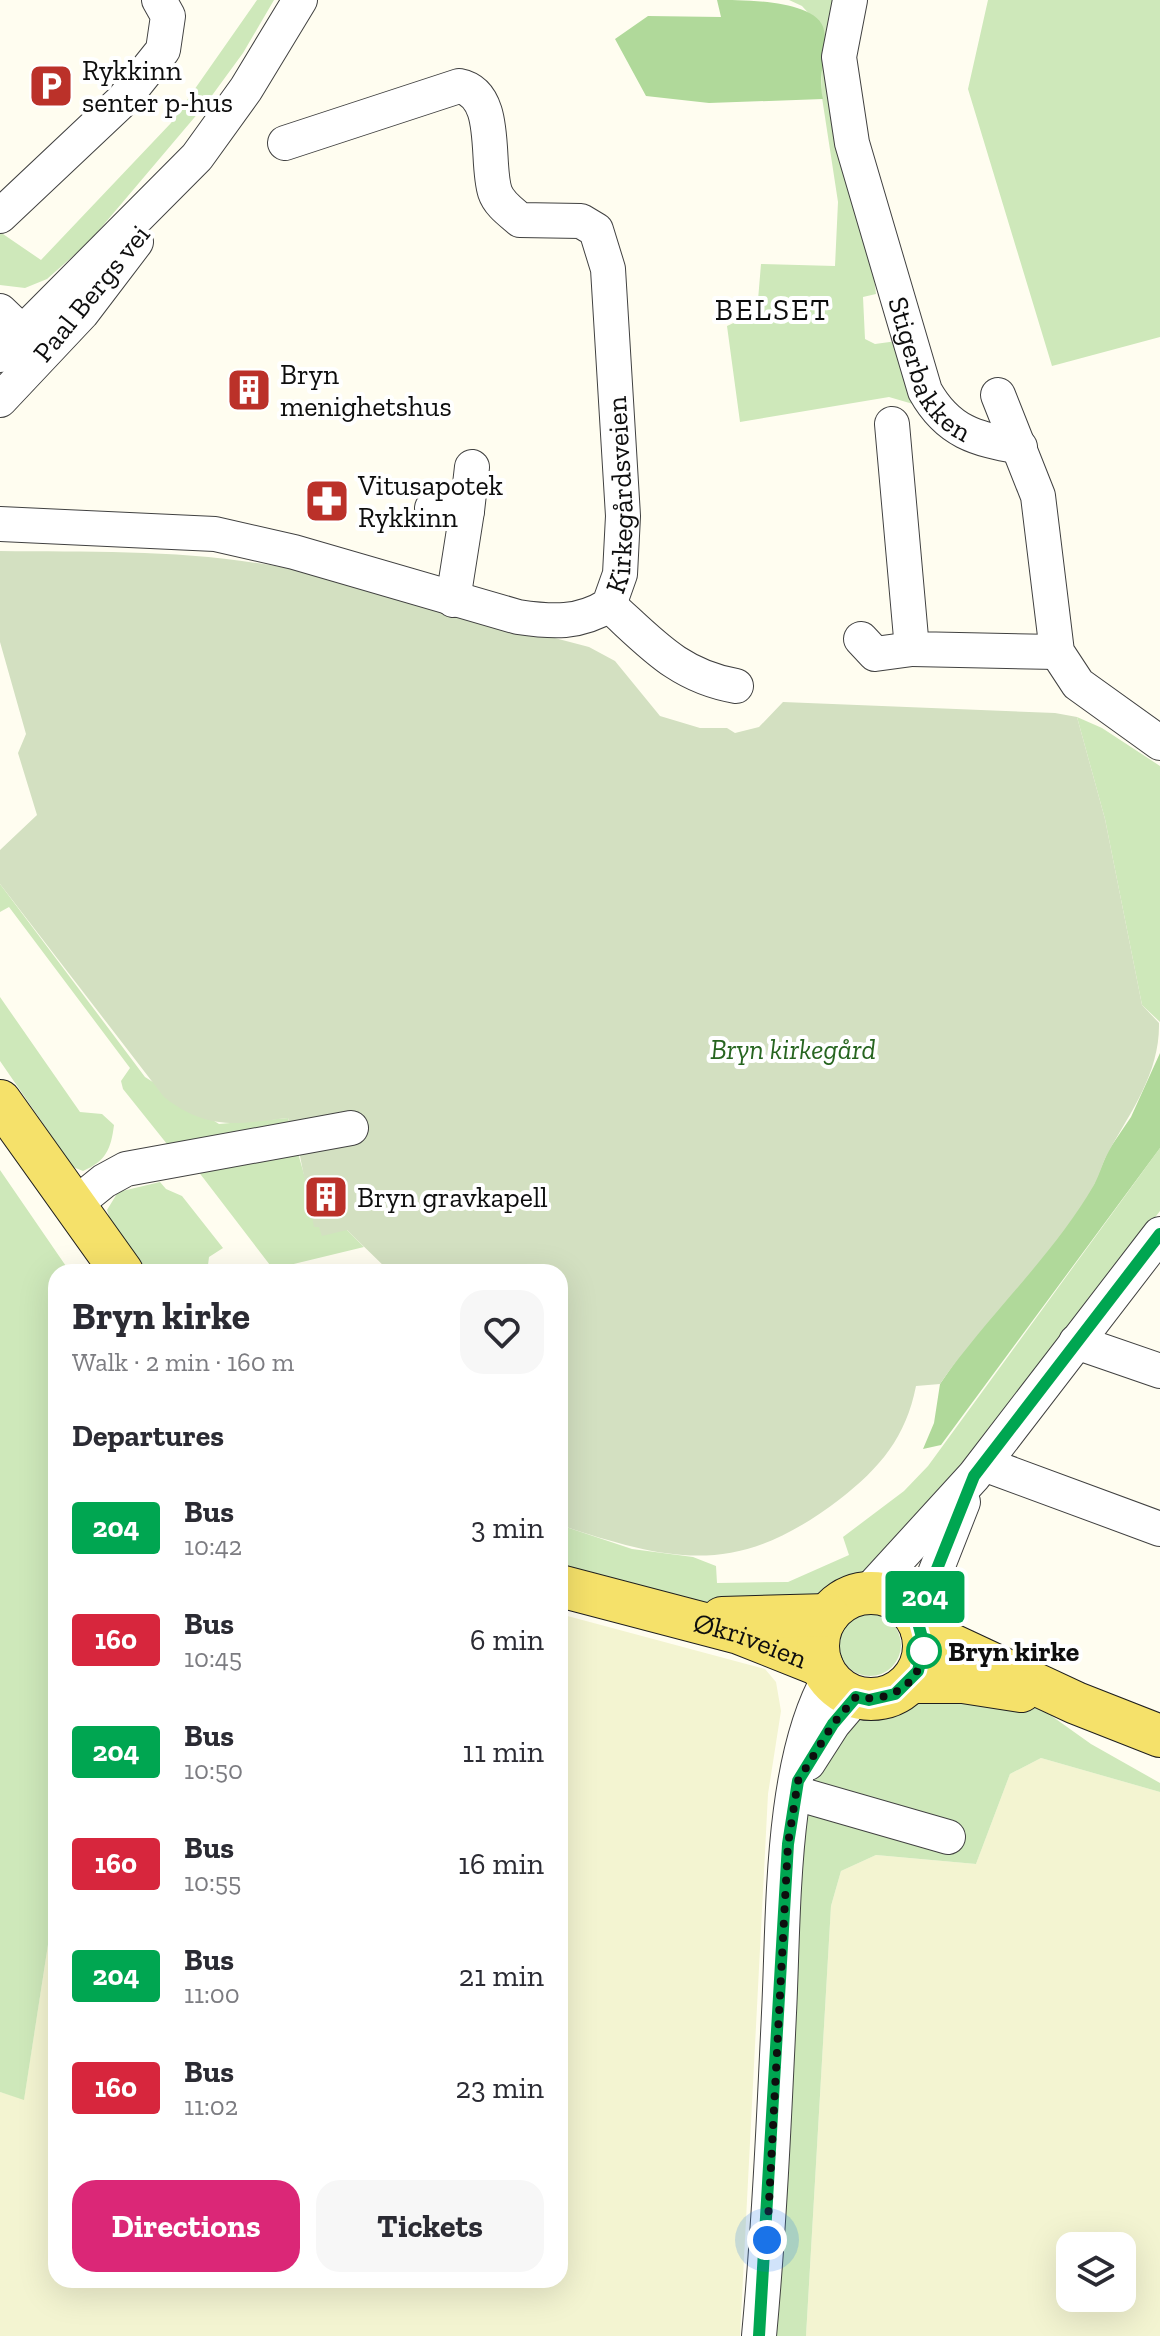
<!DOCTYPE html>
<html lang="en">
<head>
<meta charset="utf-8">
<style>
	:root { --surface:#fff; --page:#f7f7f7; --text:#2b2b33; --muted:#7c7c81; --accent:#db2777 }
	body { margin:0; font-family:"Zilla Slab",serif; background:var(--page); color:var(--text); height:100vh; display:flex; flex-direction:column; font-size:30px; white-space:nowrap }
	* { box-sizing:border-box; margin:0 }
	p { font-size:26px; color:var(--muted) }
	.icon { flex:none; width:44px; height:44px; fill:none; stroke:currentColor; stroke-width:2; stroke-linecap:round; stroke-linejoin:round }
	.map { position:relative; flex:1; overflow:hidden }
	.side { position:absolute; left:48px; top:1264px; width:520px; height:1024px; display:flex; flex-direction:column; background:var(--surface); border-radius:24px; box-shadow:0 8px 32px #0002 }
	.side>* { flex:none }
	.badge { padding:0 16px; border-radius:6px; font-size:28px; line-height:52px }
	.fabs { position:absolute; left:1056px; top:2232px; display:grid; gap:16px }
	.fabs a { display:grid; place-items:center; width:80px; height:80px; border-radius:16px; background:var(--surface); box-shadow:0 8px 32px #0002; font-size:40px }
	.you { position:absolute; width:40px; height:40px; margin:-20px; border:6px solid #fff; border-radius:50%; background:#1a73e8; box-shadow:0 0 0 12px #1a73e833 }
	.map>.badge { position:absolute; translate:-50% -50%; box-shadow:0 0 0 4px #fff }
	h2 { padding:0 24px; font-size:30px; line-height:72px }
	.round { display:grid; place-items:center; flex:none; width:84px; height:84px; border-radius:24px; background:var(--page) }
	.overview { display:flex; align-items:center; justify-content:space-between; height:136px; padding:0 24px }
	h1 { font-size:38px; font-weight:700; line-height:60px }
	.cta { display:flex; gap:16px; margin-top:auto; padding:16px 24px }
	.cta a { flex:1; height:92px; border-radius:24px; background:var(--accent); color:#fff; font-size:32px; font-weight:700; line-height:92px; text-align:center }
	.cta a+a { background:var(--page); color:var(--text) }
	ul { padding:0; list-style:none }
	li { display:flex; align-items:center; gap:24px; height:112px; padding:0 24px }
	li div { flex:1 }
	li b { display:block; font-size:30px }
	li em { font-style:normal }
	li .badge { min-width:88px; font-weight:700; text-align:center }
	.map>svg:first-child { display:block }
	.farmland { fill:#f3f4d1; fill-rule:evenodd }
	.green { fill:#cee8ba }
	.forest { fill:#b0d99a }
	.cemetery { fill:#d3e0c1 }
	.lines { fill:none; stroke-linecap:round; stroke-linejoin:round }
	.minor-casing { stroke:#414141; stroke-width:36 }
	.major-casing { stroke:#1f1f1f; stroke-width:44 }
	.minor { stroke:#fff; stroke-width:34 }
	.major { stroke:#f5e16a; stroke-width:42 }
	.line-casing { stroke:#fff; stroke-width:18 }
	.line { stroke:#00a651; stroke-width:12 }
	.walk { stroke:#0e0e0e; stroke-width:8; stroke-dasharray:0 14.4 }
	.stop-dot { fill:#fff; stroke:#00a651; stroke-width:4 }
	.labels { text-anchor:middle; stroke-width:8; stroke-linejoin:round; paint-order:stroke }
	.poi-label { font-size:28px; fill:#0e0e0e; stroke:#fff; text-anchor:start }
	.street-label { font-size:28px; fill:#0e0e0e; stroke:#fff }
	.park-label { font-size:28px; font-style:italic; fill:#276520; stroke:#fff }
	.stop-label { font-size:28px; font-weight:bold; fill:#0e0e0e; stroke:#fff; text-anchor:start }
	.neighbourhood-label { font-size:30px; letter-spacing:2px; fill:#0e0e0e; stroke:#fff }
</style>
</head>
<body>
<div class="map">
<svg width="1160" height="2336" viewBox="0 0 1160 2336">
	<rect width="100%" height="100%" fill="#fffdf0"/>
	<!-- farmland -->
	<path class="farmland" d="M560 1614 765 1669 776 1682 781 1711 768 1794 740 2336H0V2092L24 2099 56 1893V2280H560Z
		M1041 1758 1160 1792V2336H806L831 1906 841 1871 876 1855 976 1864 1010 1774ZM1070 2246H1122V2298H1070Z"/>
	<!-- green -->
	<path class="green" d="M257 0H274L243 53 205 105 89 242 47 279 25 288 0 285V232L41 260 171 123Z
		M789 0H842L876 294 863 297 865 339 875 344 897 341 913 404 889 397 740 422 727 326 757 312 761 264 835 266 838 202 821 91 824 30 802 6Z
		M988 0H1160V337L1052 366 968 89Z
		M1077 717 1102 728 1160 766V1022L1142 1005 1105 819Z
		M0 884 145 1077 219 1124 288 1118 319 1227 347 1230 364 1247 273 1269 188 1158 167 1144 123 1089 121 1081 130 1068 9 907 0 912Z
		M0 997 80 1112 102 1114 114 1125C111 1149 106 1161 83 1171L73 1167 0 1061Z
		M1160 1148V1211L953 1478 872 1570 833 1583 812 1597 710 1603 636 1591 560 1569V1525L632 1549 693 1557 716 1566 717 1583 788 1582 849 1555 843 1537 904 1491 928 1466Z
		M0 1170 70 1272H56V1893L24 2100 0 2092Z
		M160 1182 166 1189 182 1196 223 1248 209 1257 208 1265 213 1272H149L112 1226 107 1210 118 1192Z
		M839 1645a31 31 0 1 1 62 0a31 31 0 1 1-62 0Z
		M972 1693 1039 1707 1091 1744 1160 1783V1792L1041 1758 1010 1774 976 1864 876 1855 841 1871 831 1906 806 2336H772L802 1818 818 1765 850 1722 888 1717 928 1694Z"/>
	<!-- forest -->
	<path class="forest" d="M717 0C745 0 818 0 824 30 828 52 817 76 823 99L709 103 646 96 615 39 648 16 721 17Z
		M1160 1053V1148L941 1445 923 1449 934 1423 940 1384 975 1333 1040 1259 1094 1184 1108 1151 1131 1117Z"/>
	<!-- cemetery -->
	<path class="cemetery" d="M0 551C104 552 211 549 312 574L589 647 615 661 660 716 700 728H727L735 733 759 727 783 702 1055 713 1077 717 1105 819 1142 1005 1159 1023C1160 1072 1132 1110 1109 1151 1103 1161 1100 1174 1094 1185 1052 1257 988 1315 940 1384L916 1386C906 1437 880 1468 840 1499 738 1577 675 1563 560 1525V1272H390L347 1230 322 1236 319 1227H314L299 1151 288 1118C236 1124 208 1131 164 1097L0 884V850L37 815 18 753 26 734 0 642Z"/>
	<g class="lines">
		<!-- minor casing -->
		<g class="minor-casing">
			<g id="minor">
				<path id="s1" d="M850 0 839 57 852 143 925 391C948 432 976 439 1020 447"/>
				<path d="M0 216 123 100 163 50 168 16 159 0"/>
				<path d="M0 311 23 333 33 354"/>
				<path d="M0 355 197 157 246 89 300 0"/>
				<path d="M998 395 1038 496 1057 652 1078 684 1160 743"/>
				<path d="M0 400 82 313 136 242"/>
				<path d="M892 424 912 649 1057 652"/>
				<path d="M432 508 467 511 453 600"/>
				<path d="M467 511 472 467"/>
				<path id="s2" d="M0 524 215 534 294 552 518 617C552 622 579 624 609 605L620 574 623 516 608 269 596 230 581 221 520 220C511 212 499 204 495 192 485 162 500 94 459 86L285 143"/>
				<path d="M609 605C651 643 678 676 736 686"/>
				<path d="M861 639 875 654 912 649"/>
				<path d="M73 1206 104 1181 126 1169 351 1128"/>
				<path d="M1076 1342 1160 1371"/>
				<path d="M984 1464 1160 1529"/>
				<path d="M868 1592 974 1476 1160 1234"/>
				<path d="M917 1619 963 1502"/>
				<path d="M808 1763 833 1724 856 1697"/>
				<path d="M795 1793 948 1837"/>
				<path d="M759 2336C769 2229 774 2121 779 2013 784 1914 780 1764 829 1678"/>
			</g>
		</g>
		<!-- major casing -->
		<g class="major-casing">
			<g id="major">
				<path d="M0 1101 122 1272"/>
				<path id="s3" d="M560 1586 739 1633 822 1666"/>
				<circle cx="871" cy="1646" r="53"/>
				<path d="M722 1618 828 1615"/>
				<path d="M922 1631 1076 1703 1160 1736"/>
				<path d="M911 1682H963L1021 1691"/>
			</g>
		</g>
		<!-- minor -->
		<use href="#minor" class="minor"/>
		<!-- major -->
		<use href="#major" class="major"/>
	</g>
	<g class="lines">
		<!-- line casing -->
		<g class="line-casing">
			<path id="line" d="M759 2336 788 1844 798 1781 833 1724 856 1697 869 1700 895 1694 918 1671 924 1645 917 1619 974 1476 1160 1234"/>
		</g>
		<!-- line -->
		<use href="#line" class="line"/>
		<!-- walk -->
		<path class="walk" d="M767 2240 788 1844 798 1781 833 1724 856 1697C889 1703 918 1686 924 1651"/>
	</g>
	<!-- icons -->
	<defs>
		<g id="parking-square" transform="scale(2.3)"><rect x="-9" y="-9" width="18" height="18" rx="4" fill="#bb3129" stroke="#fff"/><path d="M-3.5-5.5H1a3.5 3.5 0 0 1 0 7H-1V5.5H-3.5ZM-1-3.4V-.6H.8a1.4 1.4 0 0 0 0-2.8Z" fill="#fff"/></g>
		<g id="building-square" transform="scale(2.3)"><rect x="-9" y="-9" width="18" height="18" rx="4" fill="#bb3129" stroke="#fff"/><path d="M-4-6H4V6H1V3H-1V6H-4ZM-2.5-4.3h1.7v1.8h-1.7ZM.8-4.3h1.7v1.8H.8ZM-2.5-1h1.7V.8h-1.7ZM.8-1h1.7V.8H.8Z" fill="#fff"/></g>
		<g id="pharmacy-square" transform="scale(2.3)"><rect x="-9" y="-9" width="18" height="18" rx="4" fill="#bb3129" stroke="#fff"/><path d="M-2-6h4v4h4v4h-4v4h-4v-4h-4v-4h4Z" fill="#fff"/></g>
	</defs>
	<g fill-rule="evenodd">
		<use href="#parking-square" x="51" y="86"/>
		<use href="#building-square" x="249" y="390"/>
		<use href="#pharmacy-square" x="327" y="501"/>
		<use href="#building-square" x="326" y="1197"/>
	</g>
	<!-- markers -->
	<circle class="stop-dot" cx="924" cy="1651" r="16"/>
	<g class="labels">
		<!-- poi labels -->
		<g class="poi-label">
			<text x="82" y="80">Rykkinn<tspan x="82" dy="32">senter p-hus</tspan></text>
			<text x="280" y="384">Bryn<tspan x="280" dy="32">menighetshus</tspan></text>
			<text x="358" y="495">Vitusapotek<tspan x="358" dy="32">Rykkinn</tspan></text>
			<text x="357" y="1207">Bryn gravkapell</text>
		</g>
		<!-- street labels -->
		<g class="street-label">
			<text transform="translate(91 293) rotate(-51)" y="10">Paal Bergs vei</text>
			<text dy="10" stroke="none"><textPath href="#s1" startOffset="386">Stigerbakken</textPath></text>
			<text dy="10" stroke="none"><textPath href="#s2" startOffset="736">Kirkegårdsveien</textPath></text>
			<text dy="10" stroke="none"><textPath href="#s3" startOffset="198">Økriveien</textPath></text>
		</g>
		<!-- park labels -->
		<g class="park-label">
			<text x="793" y="1059">Bryn kirkegård</text>
		</g>
		<!-- stop labels -->
		<g class="stop-label">
			<text x="948" y="1661">Bryn kirke</text>
		</g>
		<!-- neighbourhood labels -->
		<g class="neighbourhood-label">
			<text x="773" y="320">BELSET</text>
		</g>
	</g>
</svg>
<div class="fabs">
<a><svg class="icon" aria-label="layers" viewBox="0 0 24 24"><path d="M12 4l9 5-9 5-9-5zM3 14l9 5 9-5"/></svg></a>
</div>
<div class="you" style="left:767px;top:2240px"></div>
<b class="badge" style="left:925px;top:1597px;background:#00a651;color:#fff">204</b>
<section class="side">
<div class="overview"><div><h1>Bryn kirke</h1><p>Walk · 2 min · 160 m</p></div><a class="round"><svg class="icon" aria-label="heart" viewBox="0 0 24 24"><path d="M12 20l-8-8c-3-5 5-10 8-4 3-6 11-1 8 4z"/></svg></a></div>
<h2>Departures</h2>
<ul>
<li><span class="badge" style="background:#00a651;color:#fff">204</span><div><b>Bus</b><p>10:42</p></div><em>3 min</em></li>
<li><span class="badge" style="background:#d7263d;color:#fff">160</span><div><b>Bus</b><p>10:45</p></div><em>6 min</em></li>
<li><span class="badge" style="background:#00a651;color:#fff">204</span><div><b>Bus</b><p>10:50</p></div><em>11 min</em></li>
<li><span class="badge" style="background:#d7263d;color:#fff">160</span><div><b>Bus</b><p>10:55</p></div><em>16 min</em></li>
<li><span class="badge" style="background:#00a651;color:#fff">204</span><div><b>Bus</b><p>11:00</p></div><em>21 min</em></li>
<li><span class="badge" style="background:#d7263d;color:#fff">160</span><div><b>Bus</b><p>11:02</p></div><em>23 min</em></li>
</ul>
<div class="cta"><a>Directions</a><a>Tickets</a></div>
</section>
</div>
</body>
</html>
